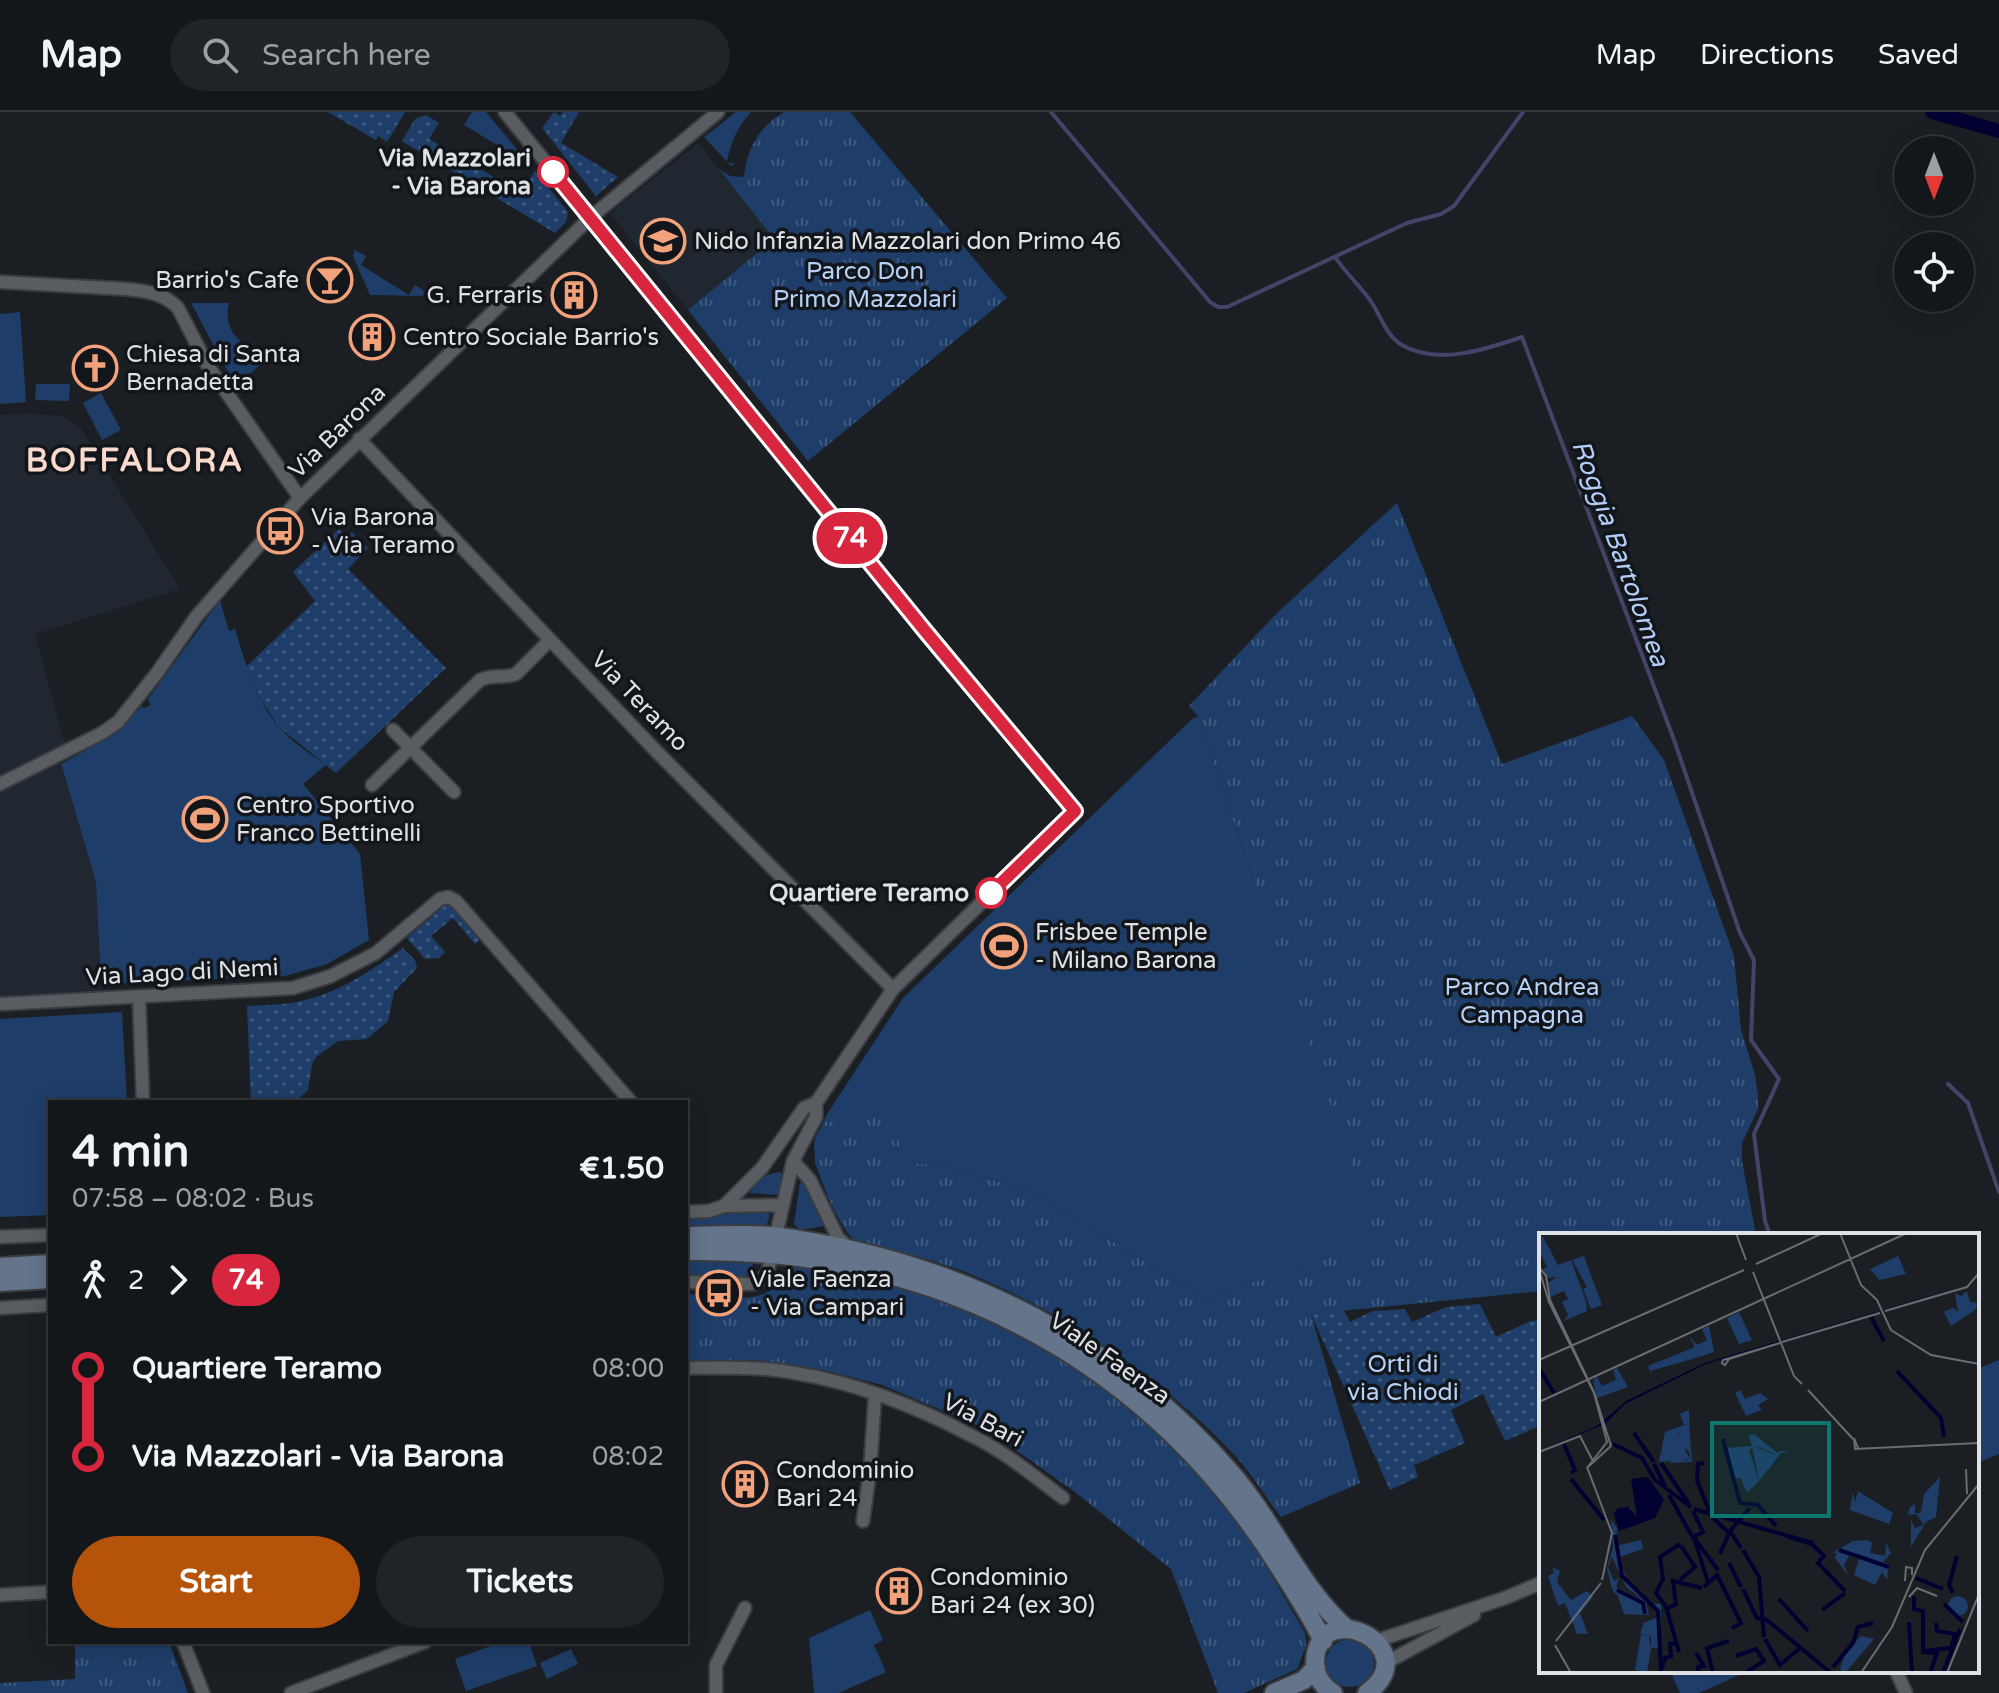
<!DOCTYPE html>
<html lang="en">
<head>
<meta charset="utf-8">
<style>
	:root { --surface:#14171a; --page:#212427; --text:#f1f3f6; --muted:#9d9fa2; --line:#333639; --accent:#b45309 }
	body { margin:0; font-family:"Varela Round",sans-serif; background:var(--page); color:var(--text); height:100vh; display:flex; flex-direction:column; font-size:30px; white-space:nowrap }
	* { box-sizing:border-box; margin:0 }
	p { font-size:26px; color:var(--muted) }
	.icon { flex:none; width:44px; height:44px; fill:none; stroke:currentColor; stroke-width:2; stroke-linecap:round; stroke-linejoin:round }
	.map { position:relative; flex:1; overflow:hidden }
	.panel { position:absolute; left:48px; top:988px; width:640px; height:544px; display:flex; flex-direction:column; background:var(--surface); border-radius:0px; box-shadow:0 4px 20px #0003,0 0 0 2px var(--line) }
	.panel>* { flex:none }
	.badge { padding:0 16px; border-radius:26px; font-size:28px; line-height:52px }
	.needle { width:52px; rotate:180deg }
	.tools { position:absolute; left:1894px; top:24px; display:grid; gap:16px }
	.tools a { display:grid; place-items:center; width:80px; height:80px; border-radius:50%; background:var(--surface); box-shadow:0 4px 20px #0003,0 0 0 2px var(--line); font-size:40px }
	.map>.badge { position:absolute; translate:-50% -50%; box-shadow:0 0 0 4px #fff }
	.legs { display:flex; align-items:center; gap:12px; height:88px; padding:0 24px; font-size:26px }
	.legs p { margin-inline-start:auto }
	.overview { display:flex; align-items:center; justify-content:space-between; height:136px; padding:0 24px }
	h1 { font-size:44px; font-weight:800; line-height:60px }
	.cta { display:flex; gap:16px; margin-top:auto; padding:16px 24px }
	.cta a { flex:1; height:92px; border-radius:48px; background:var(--accent); color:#fff; font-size:32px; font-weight:800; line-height:92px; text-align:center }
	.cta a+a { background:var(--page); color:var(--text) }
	ul { padding:0 24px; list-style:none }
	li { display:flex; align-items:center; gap:28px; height:88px; font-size:30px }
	li i { display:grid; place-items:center; width:12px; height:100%; margin:0 10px; background:currentColor }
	li i::after { content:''; width:20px; height:20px; margin:-10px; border:6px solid; border-radius:50%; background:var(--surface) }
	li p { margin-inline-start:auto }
	li:first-child i { background:linear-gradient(#0000 50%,currentColor 0) }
	li:last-child i { background:linear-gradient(currentColor 50%,#0000 0) }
	header { display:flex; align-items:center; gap:48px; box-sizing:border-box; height:112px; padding:0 40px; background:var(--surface); border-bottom:2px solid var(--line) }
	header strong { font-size:38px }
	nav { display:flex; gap:44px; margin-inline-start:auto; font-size:28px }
	.search { width:560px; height:72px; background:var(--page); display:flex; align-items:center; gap:20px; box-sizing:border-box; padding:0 28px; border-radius:44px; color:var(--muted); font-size:30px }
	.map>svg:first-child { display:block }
	.built { fill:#202730 }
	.grass { fill:#1e3e69 }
	.park { fill:url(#park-tufts) }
	.garden { fill:url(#garden-dots) }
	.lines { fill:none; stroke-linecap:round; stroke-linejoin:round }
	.stream { stroke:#434467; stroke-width:4 }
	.canal { stroke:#000131; stroke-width:14 }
	.street-casing { stroke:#3a3c40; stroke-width:16 }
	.secondary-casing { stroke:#3a3c40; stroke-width:22 }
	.street { stroke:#595d62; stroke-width:12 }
	.secondary { stroke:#64748b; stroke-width:18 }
	.line-1-casing { stroke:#fff; stroke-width:18 }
	.line-1 { stroke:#d7263d; stroke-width:12 }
	.stop-1-dot { fill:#fff; stroke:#d7263d; stroke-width:4 }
	.labels { text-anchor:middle; stroke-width:7; stroke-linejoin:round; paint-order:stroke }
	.stop-label { font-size:24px; font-weight:bold; fill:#dfe1e5; stroke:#12151a; text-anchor:end }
	.poi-label { font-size:24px; fill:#dfe1e5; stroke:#12151a; text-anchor:start }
	.park-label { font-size:24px; fill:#b6d2f9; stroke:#12151a }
	.street-label { font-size:24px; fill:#dfe1e5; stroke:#12151a }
	.water-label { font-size:26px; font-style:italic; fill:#b2cdf5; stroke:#12151a }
	.district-label { font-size:32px; font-weight:bold; letter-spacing:2px; fill:#f9dacc; stroke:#12151a }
	.inset-river { fill:none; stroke:#000131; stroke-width:4 }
	.inset-road { fill:none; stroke:#696d71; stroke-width:2 }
	.view { fill:#0f766e; fill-opacity:0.15; stroke:#0f766e; stroke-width:4 }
	.inset-edge { fill:none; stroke:#dfe1e5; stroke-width:4 }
</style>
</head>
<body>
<header>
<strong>Map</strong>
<div class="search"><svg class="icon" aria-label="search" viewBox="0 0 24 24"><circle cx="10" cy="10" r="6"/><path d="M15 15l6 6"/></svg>Search here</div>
<nav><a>Map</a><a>Directions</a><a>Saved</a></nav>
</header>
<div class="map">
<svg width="1999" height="1581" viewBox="0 0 1999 1581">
	<defs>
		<pattern id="park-tufts" width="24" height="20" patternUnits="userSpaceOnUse" patternTransform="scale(2)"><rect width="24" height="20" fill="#1e3e69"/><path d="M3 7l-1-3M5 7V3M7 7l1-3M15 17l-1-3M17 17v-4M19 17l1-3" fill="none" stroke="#3e5a7e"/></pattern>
		<pattern id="garden-dots" width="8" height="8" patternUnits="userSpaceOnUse" patternTransform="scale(2)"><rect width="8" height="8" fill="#1e3e69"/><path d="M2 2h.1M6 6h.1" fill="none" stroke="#3e5a7e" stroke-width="1.8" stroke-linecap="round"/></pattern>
	</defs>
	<rect width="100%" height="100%" fill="#1b1f23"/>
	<!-- built -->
	<path class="built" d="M698 31 775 127 688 198 610 101Z
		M30 302 62 304 80 315 180 477 35 522 66 637 0 671V303Z
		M58 644 96 770 101 885 0 889V673Z"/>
	<!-- grass -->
	<path class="grass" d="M472 0H486L521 42 518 46 464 13Z
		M736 0H751C738 14 730 31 727 50L735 52 731 54 704 25Z
		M355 138 366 144 361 153 409 183 415 173 424 179 423 184 370 183 353 144Z
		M229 191C221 221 247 243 276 238L236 275 191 191Z
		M20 200 26 290 0 292V202Z
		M36 272H70L69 289 35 288Z
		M101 281 121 318 102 328 83 291Z
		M220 488 229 519 235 517C246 552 256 591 282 618 294 632 311 642 326 653L303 672 360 742 369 828 327 852 285 864 101 872 96 770 61 652 111 624 142 594 144 596 151 593 148 587Z
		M1198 604 1377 1128 1206 1187 1030 1079 949 1055 873 1047 823 1071 815 1051V1029L827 1002 903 886 1191 608Z
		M122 900 127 990H50V1103L0 1105V907Z
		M780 1060 783 1064 777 1083 750 1081C754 1068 766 1062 780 1060Z
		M800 1070 804 1072 825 1114 800 1118 794 1112Z
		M764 1098 770 1103 765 1118H686V1102Z
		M686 1144 755 1147 749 1162 741 1166 686 1163Z
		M1999 1248V1342L1977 1351V1257Z
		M870 1498 883 1528 874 1533 886 1560 839 1581H814L809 1526Z
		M1326 1551a24 24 0 1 1 48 0a24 24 0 1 1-48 0Z
		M502 1530H529L537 1554 466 1579 455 1547Z
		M571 1537 578 1552 547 1567 540 1551Z
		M1670 1559H1748L1699 1581H1680Z"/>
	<!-- park -->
	<path class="park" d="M784 0H850L1007 186 808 349 688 198 774 127 720 58 730 64 744 65C747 36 759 15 784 0Z
		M1397 391 1502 652 1632 604 1664 648 1734 844 1741 918 1755 963 1758 984V997L1742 1031V1049L1756 1123H1541V1179L1311 1202 1360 1371 1281 1405C1266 1386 1253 1364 1237 1346 1166 1269 1063 1199 965 1160 929 1146 890 1138 853 1127 837 1111 809 1049 815 1027 817 1021 822 1015 825 1010L880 1003 913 1051 949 1055 1030 1079 1206 1187 1376 1128 1198 604 1189 594 1277 501Z
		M788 1153 861 1164 949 1191 1021 1223 1109 1279 1176 1336 1242 1413 1305 1521 1306 1534 1297 1557 1244 1581H1218L1171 1457 1075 1380 986 1317 882 1273 824 1258 755 1248H686V1182C708 1183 751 1192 769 1179 778 1172 782 1162 788 1153Z
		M75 1530H169L188 1581H0V1571L75 1567Z"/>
	<!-- garden -->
	<path class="garden" d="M328 0H405L387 30 378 24 376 28Z
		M554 0 560 4 563 0H579L561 31 618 65 596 84 542 16Z
		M426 3 439 11 429 27 521 81 535 59 568 100 566 110 555 121 402 29 415 7Z
		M339 417 346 425 352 420 368 436 348 457 446 556 336 661 280 616 261 588 246 555 315 489 293 460Z
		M452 792 482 826 475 832 453 806 431 824 445 840 439 846 425 847 407 826 445 793Z
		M403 836 415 848 417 856 394 880 388 909 367 927 338 929 316 945 312 952 308 978 295 990H251L247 894C264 893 281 893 297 890 337 882 371 859 403 836Z
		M1480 1192 1496 1225 1531 1209 1541 1208V1325L1537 1315 1505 1329 1483 1282 1451 1298 1465 1331 1414 1353 1418 1365 1390 1378 1311 1202 1343 1197 1350 1210 1373 1199 1405 1197 1412 1210 1446 1195Z"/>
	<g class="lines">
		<!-- stream -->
		<path class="stream" d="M1051 0 1210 190 1218 195H1227L1407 111 1441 102 1454 94 1523 0
			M1335 145C1345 160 1359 173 1370 188 1381 203 1385 223 1402 233 1437 254 1487 237 1522 225L1673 625 1740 821 1754 848 1751 928 1779 967 1754 1022 1765 1109 1770 1123
			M1948 972 1968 991 1999 1080"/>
		<!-- canal -->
		<path class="canal" d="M1932 0 1999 19"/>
		<!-- street casing -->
		<g class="street-casing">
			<path id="street" d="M505 0 926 520 1075 699 893 877 816 991 804 996 762 1056 724 1094
				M0 170 126 177C145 179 164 181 178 196L208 254 300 386
				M359 327 656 639 893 877
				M393 618 454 680
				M0 672 102 621 118 610 157 561 196 505 300 386 590 106 718 0
				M372 673 480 568C493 562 504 567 516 562L550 528
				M139 885 143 990
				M0 892 293 876 331 864 376 841 440 787 448 785 456 789 631 990
				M793 1049 810 1068 838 1126 849 1136
				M686 1100 709 1099 724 1094 783 1093
				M0 1125 50 1123
				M686 1170 749 1172 755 1171 767 1163 793 1049 816 1005V991
				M0 1196 50 1193
				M686 1256C722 1256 759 1254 795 1261 858 1271 922 1297 978 1327 1009 1343 1035 1365 1063 1386
				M863 1409 870 1359 875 1283
				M0 1483 50 1480
				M1376 1529 1505 1486 1541 1471
				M183 1530 203 1581
				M1384 1557 1391 1548 1474 1503
				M1896 1559 1906 1581
				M291 1581 425 1530
				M716 1581V1553L745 1496"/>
		</g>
		<!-- secondary casing -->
		<g class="secondary-casing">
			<path id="secondary" d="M686 1124C722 1123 760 1121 795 1127 964 1153 1120 1232 1232 1362 1273 1409 1302 1479 1347 1517
				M686 1139C935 1135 1147 1244 1280 1456 1295 1480 1311 1504 1323 1529
				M0 1155 50 1152
				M0 1170 50 1167
				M1274 1581 1304 1568 1316 1555
				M1333 1581C1322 1574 1315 1564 1315 1550 1317 1481 1429 1535 1367 1581"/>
		</g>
		<!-- street -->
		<use href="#street" class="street"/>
		<!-- secondary -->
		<use href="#secondary" class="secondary"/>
	</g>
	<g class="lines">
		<!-- line-1 casing -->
		<g class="line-1-casing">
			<path id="line-1" d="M553 60 926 520 1075 699 991 781"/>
		</g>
		<!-- line-1 -->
		<use href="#line-1" class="line-1"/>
	</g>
	<!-- icons -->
	<defs>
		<g id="school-ring" transform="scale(2.3)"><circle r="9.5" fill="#12151a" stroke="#f1a27b" stroke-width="1.5"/><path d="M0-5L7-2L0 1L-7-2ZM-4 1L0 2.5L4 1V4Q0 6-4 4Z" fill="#f1a27b"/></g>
		<g id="bar-ring" transform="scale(2.3)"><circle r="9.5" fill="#12151a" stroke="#f1a27b" stroke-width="1.5"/><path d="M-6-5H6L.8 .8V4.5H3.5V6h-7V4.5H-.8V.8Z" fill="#f1a27b"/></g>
		<g id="building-ring" transform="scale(2.3)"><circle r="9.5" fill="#12151a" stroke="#f1a27b" stroke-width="1.5"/><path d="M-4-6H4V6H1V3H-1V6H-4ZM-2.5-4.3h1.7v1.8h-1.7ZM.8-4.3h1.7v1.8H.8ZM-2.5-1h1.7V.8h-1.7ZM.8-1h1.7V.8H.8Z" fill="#f1a27b"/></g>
		<g id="church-ring" transform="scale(2.3)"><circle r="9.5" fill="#12151a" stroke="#f1a27b" stroke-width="1.5"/><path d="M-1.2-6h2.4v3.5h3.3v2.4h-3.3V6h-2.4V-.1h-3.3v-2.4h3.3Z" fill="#f1a27b"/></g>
		<g id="bus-ring" transform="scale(2.3)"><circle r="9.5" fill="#12151a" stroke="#f1a27b" stroke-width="1.5"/><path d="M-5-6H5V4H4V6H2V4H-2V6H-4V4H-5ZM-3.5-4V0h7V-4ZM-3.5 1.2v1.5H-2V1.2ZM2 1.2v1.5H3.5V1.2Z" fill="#f1a27b"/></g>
		<g id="stadium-ring" transform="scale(2.3)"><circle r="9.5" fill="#12151a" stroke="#f1a27b" stroke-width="1.5"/><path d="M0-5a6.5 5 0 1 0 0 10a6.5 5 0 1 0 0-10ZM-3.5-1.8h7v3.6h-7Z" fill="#f1a27b"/></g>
	</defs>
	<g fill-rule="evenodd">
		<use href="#school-ring" x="663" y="129"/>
		<use href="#bar-ring" x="330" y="168"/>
		<use href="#building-ring" x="574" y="183"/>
		<use href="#building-ring" x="372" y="225"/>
		<use href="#church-ring" x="95" y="256"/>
		<use href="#bus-ring" x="280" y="419"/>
		<use href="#stadium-ring" x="205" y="707"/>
		<use href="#stadium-ring" x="1004" y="834"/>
		<use href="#bus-ring" x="719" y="1181"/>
		<use href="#building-ring" x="745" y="1372"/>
		<use href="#building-ring" x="899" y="1479"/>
	</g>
	<!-- markers -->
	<g class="stop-1-dot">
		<circle cx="553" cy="60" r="14"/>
		<circle cx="991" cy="781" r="14"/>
	</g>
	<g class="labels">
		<!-- stop labels -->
		<g class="stop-label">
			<text x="531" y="54">Via Mazzolari<tspan x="531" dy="28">- Via Barona</tspan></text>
			<text x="969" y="789">Quartiere Teramo</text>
		</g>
		<!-- poi labels -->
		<g class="poi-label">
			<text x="694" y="137">Nido Infanzia Mazzolari don Primo 46</text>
			<text x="299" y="176" text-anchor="end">Barrio's Cafe</text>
			<text x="543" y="191" text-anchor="end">G. Ferraris</text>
			<text x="403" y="233">Centro Sociale Barrio's</text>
			<text x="126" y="250">Chiesa di Santa<tspan x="126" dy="28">Bernadetta</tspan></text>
			<text x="311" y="413">Via Barona<tspan x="311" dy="28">- Via Teramo</tspan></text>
			<text x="236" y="701">Centro Sportivo<tspan x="236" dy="28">Franco Bettinelli</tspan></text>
			<text x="1035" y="828">Frisbee Temple<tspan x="1035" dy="28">- Milano Barona</tspan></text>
			<text x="750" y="1175">Viale Faenza<tspan x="750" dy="28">- Via Campari</tspan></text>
			<text x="776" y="1366">Condominio<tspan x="776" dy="28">Bari 24</tspan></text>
			<text x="930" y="1473">Condominio<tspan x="930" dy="28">Bari 24 (ex 30)</tspan></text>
		</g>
		<!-- park labels -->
		<g class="park-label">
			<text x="865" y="167">Parco Don<tspan x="865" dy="28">Primo Mazzolari</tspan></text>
			<text x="1522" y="883">Parco Andrea<tspan x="1522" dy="28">Campagna</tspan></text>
			<text x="1403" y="1260">Orti di<tspan x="1403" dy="28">via Chiodi</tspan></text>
		</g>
		<!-- street labels -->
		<g class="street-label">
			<text transform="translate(337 319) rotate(-44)" y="8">Via Barona</text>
			<text transform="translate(640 589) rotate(46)" y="8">Via Teramo</text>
			<text transform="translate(182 860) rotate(-3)" y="8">Via Lago di Nemi</text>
			<text transform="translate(1110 1246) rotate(35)" y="8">Viale Faenza</text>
			<text transform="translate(983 1308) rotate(28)" y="8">Via Bari</text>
		</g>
		<!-- water labels -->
		<g class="water-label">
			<text transform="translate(1621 441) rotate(70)" y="9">Roggia Bartolomea</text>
		</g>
		<!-- district labels -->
		<g class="district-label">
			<text x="135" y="359">BOFFALORA</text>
		</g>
	</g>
	<!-- overview -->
	<g transform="translate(1539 1121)">
		<rect width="440" height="440" fill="#1b1f23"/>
		<path d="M3 2 19 32 32 27 47 68 48 78 25 88 29 82 23 69 29 66 25 58 11 64 9 50 17 44 8 45 4 36 8 34 0 18ZM156 114 160 124 111 138 109 133ZM150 177 151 205 142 198 138 202 151 226 120 229 126 199 145 192 141 181ZM213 213 235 221 242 218H251L242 220 220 248ZM319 258 354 280 350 291 311 277 314 259 316 269ZM77 358 104 371V382L85 381ZM409 373a10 10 0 1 1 20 0a10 10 0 1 1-20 0ZM102 401 110 403 112 415 108 440 96 437ZM322 403 335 406 306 440 301 436 306 421Z" fill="#1e3e69"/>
		<path d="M72 286 78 295 77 313 102 307 104 316 78 325 91 352 115 371H122L121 415H112V404L101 400 105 390 119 384 117 376 107 369 110 382H104V371L75 360 72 352 68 335 74 315ZM73 324 87 354 104 367 77 354 80 345 75 348 69 334Z" fill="#1e3e69" fill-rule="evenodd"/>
		<path d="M45 23 63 72 52 76 44 56 48 54 33 27ZM428 58 431 69 439 70 436 77 412 93 405 79 414 75 419 79 416 60 422 63ZM200 79 213 107 200 111 188 85ZM170 93 175 119 160 124 150 102 158 112 168 107 163 96ZM78 135 89 154 58 165 54 147 58 144 63 153 77 147 74 137ZM201 157 206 166 221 160 229 166 219 172 223 177 207 183 196 160ZM215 201 242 223 219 214 210 217 220 248 208 260 202 245H193L187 215 213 213 210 203ZM328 307 333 310 331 320 346 323 347 310 352 320 344 329 350 331 348 347 343 339 336 352 315 342 320 326 310 323 305 332 309 342 296 325 298 320H293L314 308ZM13 334 21 338 18 349 32 367 48 358 54 364 41 380 49 401H38L26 370 19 373 9 343 15 340Z" fill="#1e3e69"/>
		<path d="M359 23 367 41 340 47 331 36ZM142 196 151 205 153 229 130 230 144 220 146 228 151 226 150 218 136 210ZM401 244 397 284 387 289 372 314V287L376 295 385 292 377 281 369 282 371 274 376 271V280H382L385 261Z" fill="#1e3e69"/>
		<path d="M440 48 167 131 86 171 66 191 0 218 58 193 87 168 166 130ZM109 244 125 267 116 285 80 298 75 281 79 275 89 274 98 284 92 246Z" fill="#000131"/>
		<path class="inset-river" d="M332 84 345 108M0 135 15 160M358 138 402 185 405 204M95 200 115 229M184 206 201 270 219 272 237 293M25 211 36 237 32 240M74 211 103 225 116 247 152 274M122 230 150 271M165 230 159 231 158 247 172 283M115 231 126 253M32 246 65 287M130 262 154 305M155 276 274 310M154 278 164 299 154 304M173 284 190 300 181 321M76 302 83 343 119 378 122 437M247 303 273 311 285 323 279 330 306 358M155 305 169 349M156 306 179 337M202 315 191 298 211 275M204 317 220 344 225 404M300 317 350 334M190 330 202 354M377 345 404 356M141 347 156 334 142 313M165 354 178 342 202 390 193 395M204 356 218 385 228 387 292 440M78 357 104 370 106 381M414 360 410 352 418 323M375 363V376L384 378V418L412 415 416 401 398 398 397 390M240 366 269 398M405 371 424 389M129 375 137 371 134 348 163 355M283 377 306 360M370 389 373 440M226 406 241 432 261 415M140 419 127 374 117 360 124 346 121 324 141 311M382 419 398 420 391 440M157 420 165 433 159 434 160 440M197 423 217 416 225 428 206 440M294 434 314 410 319 394 334 390M121 440 126 425 132 423 131 411 137 410M174 440 168 415 190 408M404 440 421 396"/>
		<path class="inset-road" d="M197 0 207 27M301 0 322 52 338 67 352 97 392 122 440 131M217 31 284 0M0 34 7 43 11 67 55 159 72 213 48 235 68 209 55 160 10 69 0 36M214 39 255 143 263 151M346 78 428 54 440 40M243 109 341 80M241 110 190 126 186 132 183 130 184 127ZM0 127 205 37M269 157 314 206M0 169 368 0M319 215 315 205 316 216 440 210M0 219 41 203 54 228M48 234 73 300 63 347M427 236 428 261M366 348 367 334 373 335V342M370 364 378 355 398 363M17 408 62 350M16 412 32 440M322 440 353 394 386 317 440 251M408 440 440 361"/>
		<path class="view" d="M173 190H290V283H173Z"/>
		<rect width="440" height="440" class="inset-edge"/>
	</g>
</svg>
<div class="tools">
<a><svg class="needle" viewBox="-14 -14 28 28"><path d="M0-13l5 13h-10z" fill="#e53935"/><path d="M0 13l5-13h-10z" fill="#9d9fa2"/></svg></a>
<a><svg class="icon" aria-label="locate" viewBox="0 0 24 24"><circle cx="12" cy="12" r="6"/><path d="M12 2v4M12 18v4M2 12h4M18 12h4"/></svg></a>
</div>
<b class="badge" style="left:850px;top:426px;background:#d7263d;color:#fff">74</b>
<section class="panel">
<div class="overview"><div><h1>4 min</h1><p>07:58 – 08:02 · Bus</p></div><b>€1.50</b></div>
<div class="legs"><svg class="icon" aria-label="walk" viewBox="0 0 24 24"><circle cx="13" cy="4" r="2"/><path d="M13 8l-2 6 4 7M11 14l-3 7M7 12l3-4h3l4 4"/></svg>2<svg class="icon" aria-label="forward" viewBox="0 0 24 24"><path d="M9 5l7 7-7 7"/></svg><b class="badge" style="background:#d7263d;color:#fff">74</b></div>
<ul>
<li><i style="color:#d7263d"></i><b>Quartiere Teramo</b><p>08:00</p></li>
<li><i style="color:#d7263d"></i><b>Via Mazzolari - Via Barona</b><p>08:02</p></li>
</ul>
<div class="cta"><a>Start</a><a>Tickets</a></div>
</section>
</div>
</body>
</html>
